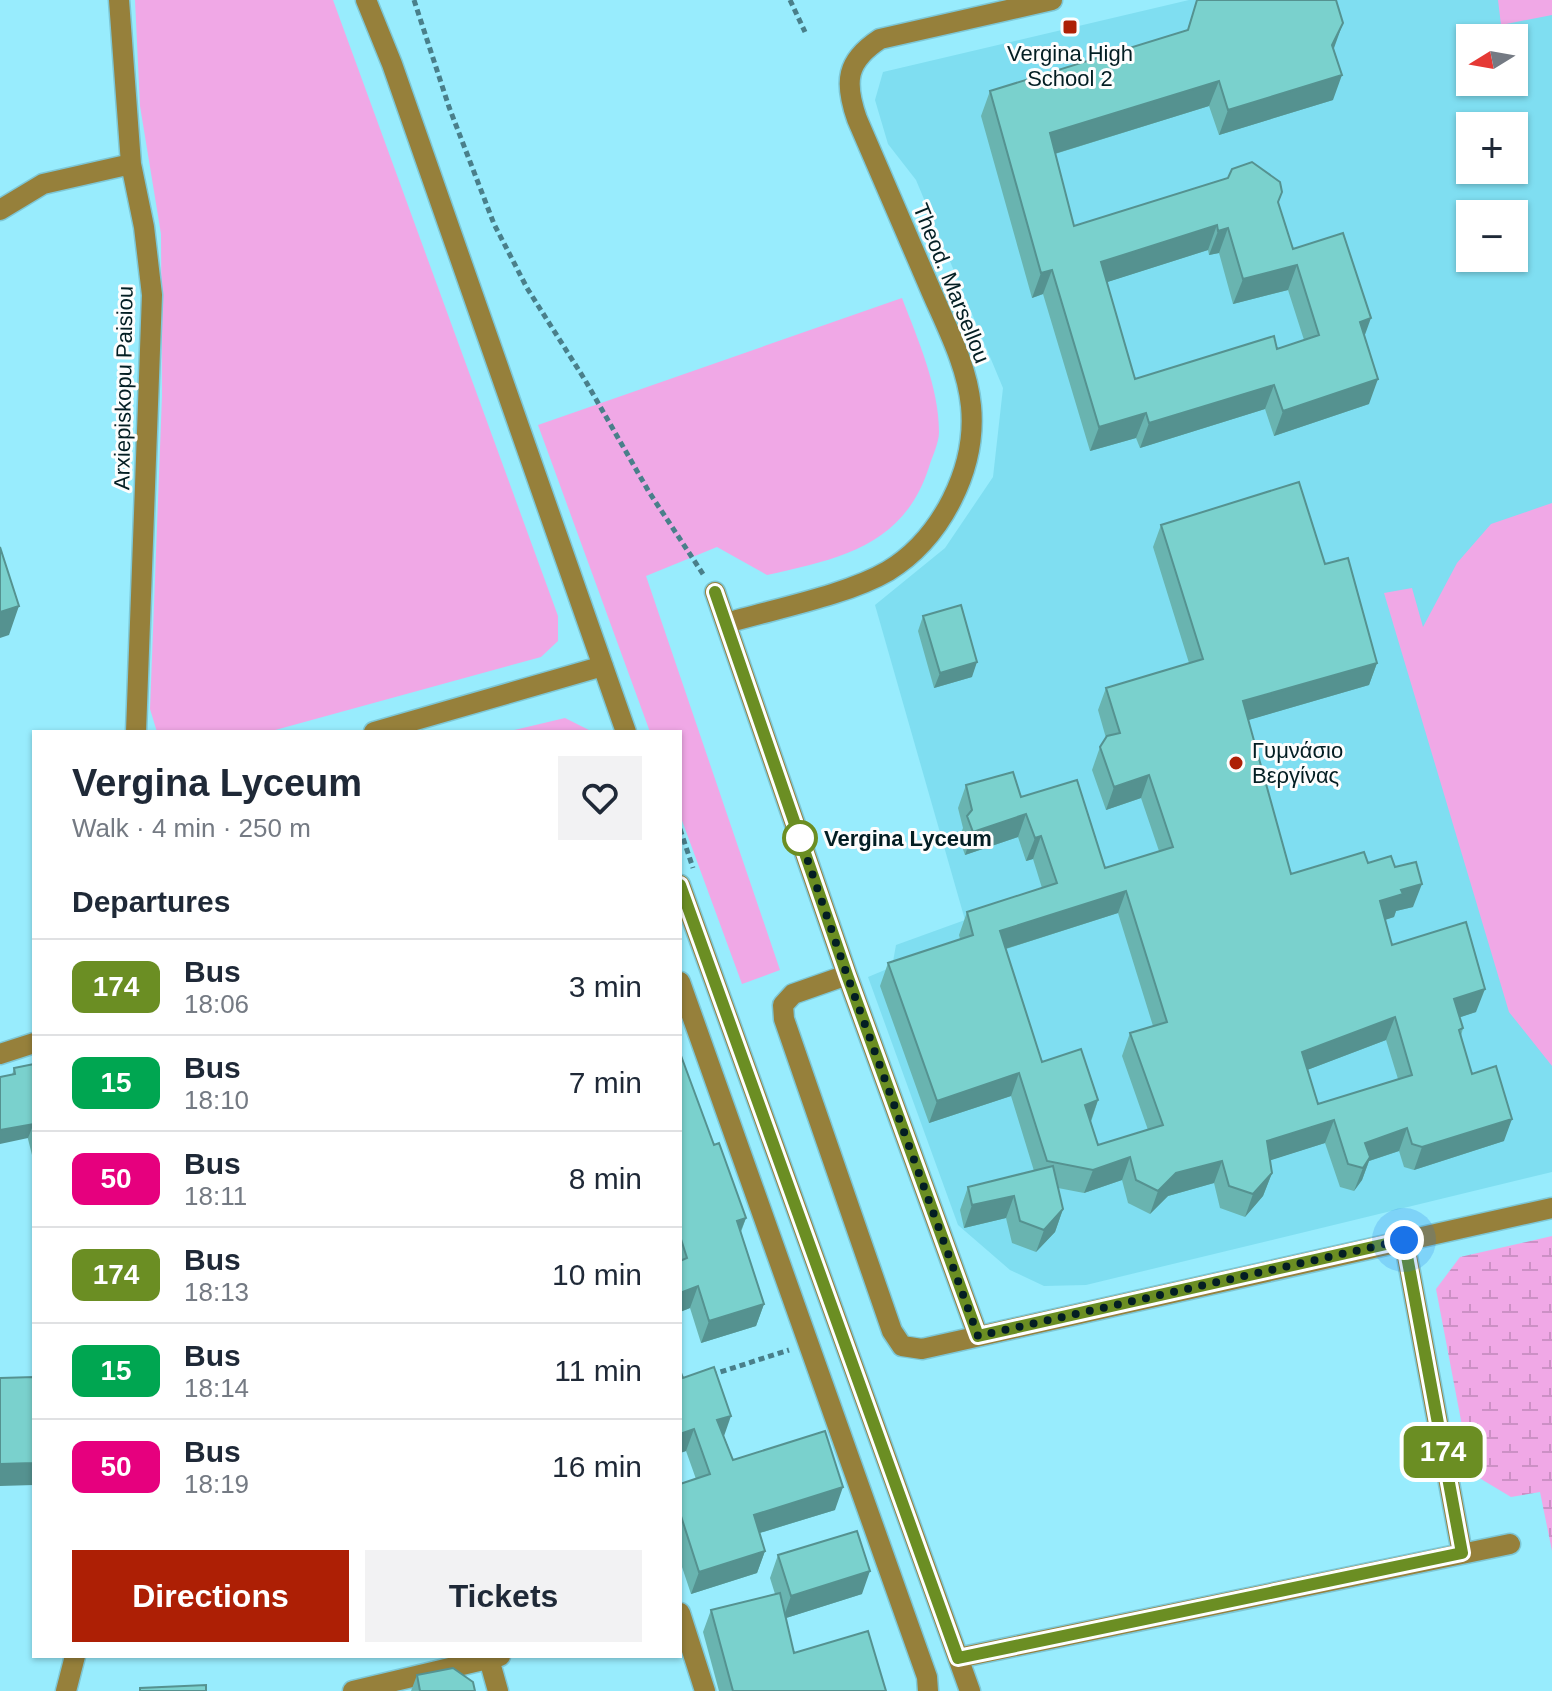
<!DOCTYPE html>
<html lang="en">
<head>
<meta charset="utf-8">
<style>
	:root { --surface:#fff; --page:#f2f2f3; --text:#1f2937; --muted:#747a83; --line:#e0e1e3; --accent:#ad1f05 }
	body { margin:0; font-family:Helvetica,sans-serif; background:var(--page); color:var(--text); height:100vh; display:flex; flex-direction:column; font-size:30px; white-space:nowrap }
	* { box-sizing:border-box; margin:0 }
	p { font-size:26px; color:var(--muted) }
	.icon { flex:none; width:44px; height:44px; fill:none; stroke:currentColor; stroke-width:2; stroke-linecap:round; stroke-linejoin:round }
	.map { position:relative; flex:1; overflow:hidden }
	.sheet { position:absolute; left:32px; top:730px; width:650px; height:928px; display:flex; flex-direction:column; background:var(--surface); border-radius:0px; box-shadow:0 2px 6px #0004 }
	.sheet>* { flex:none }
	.badge { padding:0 16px; border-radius:12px; font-size:28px; line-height:52px }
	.needle { width:52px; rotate:259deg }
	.fabs { position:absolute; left:1456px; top:24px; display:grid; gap:16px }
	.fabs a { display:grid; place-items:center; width:72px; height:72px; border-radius:0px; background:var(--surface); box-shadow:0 2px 6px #0004; font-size:40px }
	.you { position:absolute; width:40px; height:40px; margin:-20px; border:6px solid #fff; border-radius:50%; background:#1a73e8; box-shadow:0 0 0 12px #1a73e833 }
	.map>.badge { position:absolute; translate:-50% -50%; box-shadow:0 0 0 4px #fff }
	h2 { padding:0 40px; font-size:30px; line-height:72px }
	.round { display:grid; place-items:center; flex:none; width:84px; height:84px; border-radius:0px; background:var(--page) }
	.head { display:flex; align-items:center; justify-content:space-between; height:136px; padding:0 40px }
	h1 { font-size:38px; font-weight:600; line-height:60px }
	.primary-button { display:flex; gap:16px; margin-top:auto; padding:16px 40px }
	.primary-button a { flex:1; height:92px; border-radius:0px; background:var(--accent); color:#fff; font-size:32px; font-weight:600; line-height:92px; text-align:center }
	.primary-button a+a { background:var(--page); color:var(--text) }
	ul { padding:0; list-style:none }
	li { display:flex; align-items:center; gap:24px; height:96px; padding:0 40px; border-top:2px solid var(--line) }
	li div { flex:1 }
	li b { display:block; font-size:30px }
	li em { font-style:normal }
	li .badge { min-width:88px; font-weight:700; text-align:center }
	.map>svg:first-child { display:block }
	.built { fill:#7fdef1; fill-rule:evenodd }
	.grass { fill:#f0a8e6 }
	.wetland { fill:url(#wetland-marsh) }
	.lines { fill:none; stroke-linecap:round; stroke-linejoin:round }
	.minor-casing { stroke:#7dc7d6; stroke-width:23 }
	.path { stroke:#497f8a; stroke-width:5; stroke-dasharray:6 4; stroke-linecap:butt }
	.minor { stroke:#96803b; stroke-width:20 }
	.wall { fill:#69b4b0; fill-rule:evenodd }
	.shaded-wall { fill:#559290 }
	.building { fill:#7ad1cd; stroke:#559290; stroke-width:2; fill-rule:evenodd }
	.line-casing { stroke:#fff; stroke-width:18 }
	.line { stroke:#6b8e23; stroke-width:12 }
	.walk { stroke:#031e23; stroke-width:8; stroke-dasharray:0 14.4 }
	.poi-dot { fill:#ad1f05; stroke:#fdfdfd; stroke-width:3 }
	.stop-dot { fill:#fff; stroke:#6b8e23; stroke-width:4 }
	.labels { text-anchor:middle; stroke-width:6; stroke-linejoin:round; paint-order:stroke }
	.poi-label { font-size:22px; fill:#031e23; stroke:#fdfdfd }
	.street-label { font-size:22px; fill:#031e23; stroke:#fdfdfd }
	.stop-label { font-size:22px; font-weight:bold; fill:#031e23; stroke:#fdfdfd; text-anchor:start }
</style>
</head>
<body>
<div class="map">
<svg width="1552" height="1691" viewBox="0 0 1552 1691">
	<defs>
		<pattern id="wetland-marsh" width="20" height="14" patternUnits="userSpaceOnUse" patternTransform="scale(2)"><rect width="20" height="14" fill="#f0a8e6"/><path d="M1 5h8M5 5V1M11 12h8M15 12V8" fill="none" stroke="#cc90c5"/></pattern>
	</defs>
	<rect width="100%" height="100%" fill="#98ecfd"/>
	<!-- built -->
	<path class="built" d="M1189 0H1552V1172L1086 1285 1044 1286 1010 1270 958 1225 868 977 892 967 896 945 965 920 875 605 945 548 993 477 1003 388 916 180 888 144 875 100 883 72ZM1470 38H1514V82H1470ZM1470 126H1514V170H1470ZM1470 214H1514V258H1470Z"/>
	<!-- grass -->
	<path class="grass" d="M135 0H333L558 616V641L541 657 268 732H157L150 709 162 396 161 234 140 106Z
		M1498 0H1552V15L1501 25Z
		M902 298C918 340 939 387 939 432 939 443 932 457 929 467 904 546 839 559 767 575L717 547 646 576 780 970 742 984 680 815V732H650L538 425Z
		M1552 503V1066L1509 1012 1384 593 1412 588 1423 627 1457 563 1491 524Z
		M565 718 593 732H506Z"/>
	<!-- wetland -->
	<path class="wetland" d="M1552 1236V1551L1540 1492 1511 1497 1471 1473 1436 1289 1460 1257Z"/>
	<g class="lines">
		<!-- minor casing -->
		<g class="minor-casing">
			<path id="minor" d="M119 0 131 164 144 227 152 295 136 732
				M366 0 392 64 626 732
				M0 210 43 184 131 164
				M715 592 847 975 978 1336
				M727 623C774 609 847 595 888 571 942 538 977 468 971 406 967 364 945 324 929 286 905 230 881 175 857 119 844 82 846 61 880 39L1052 0
				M374 732 603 666
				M680 885 970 1691
				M847 975 793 994 783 1005 784 1019 892 1331 902 1346 922 1349 1552 1208
				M680 982 927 1677 928 1691
				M0 1054 34 1043
				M1404 1240 1462 1553
				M680 1613 705 1691
				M958 1658 1510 1544
				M489 1659 498 1691
				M66 1691 75 1656
				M353 1691 500 1656"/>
		</g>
		<!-- path -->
		<path class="path" d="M414 0 449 107 494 224 527 288 585 380 649 492 703 574
			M790 0 805 32
			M680 829 693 868
			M711 1375 789 1350"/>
		<!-- minor -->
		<use href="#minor" class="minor"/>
	</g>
	<!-- wall -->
	<path class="wall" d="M1197 0H1336L1334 49 1333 100 1219 135 1209 106 1055 154 1074 226 1278 203 1293 249 1364 336 1369 404 1274 436 1265 409 1140 448 1136 438 1090 451 1043 294 1032 298 981 116 990 91 1187 31ZM1208 250 1209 255 1219 253 1233 304 1288 290 1304 340 1277 349 1135 379 1107 282Z
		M1161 525 1325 564 1377 663 1369 685 1248 720 1291 874 1368 863 1395 867 1413 907 1396 911 1394 917 1385 920 1392 945 1476 1012 1460 1017 1463 1028 1461 1036 1472 1074 1504 1141 1414 1170 1404 1167 1399 1151 1369 1161 1362 1180 1354 1191 1340 1187 1325 1143 1270 1160 1272 1173 1263 1196 1245 1217 1220 1208 1214 1183 1168 1196 1150 1214 1128 1203 1122 1180 1084 1193 1058 1188 1063 1209 1055 1232 1036 1252 1012 1243 1006 1218 964 1228 960 1210 968 1187 1034 1171 1011 1096 929 1123 880 986 888 963 960 939 959 935 967 912 1042 888 1033 859 1026 861 1018 837 965 855 959 838 963 828 958 808 966 785 1021 797 1105 868 1159 851 1141 798 1106 810 1092 770 1100 747 1106 738 1098 710 1106 688 1189 663 1153 547ZM1118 913 1153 1026 1130 1033 1122 1056 1148 1130 1098 1145 1091 1122 1098 1100 1042 1062 1006 949ZM1386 1040 1398 1079 1318 1104 1307 1070Z
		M923 616 972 677 934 688 918 631Z
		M680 1053 714 1145 746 1218 741 1232 764 1304 756 1326 701 1343 690 1308 680 1312Z
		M34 1064V1155H32L12 1075 14 1068Z
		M680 1370 683 1378 724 1436 733 1460 835 1510 760 1533 765 1551 757 1573 691 1594 680 1561V1484L696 1479 686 1451 680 1453Z
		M778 1555 862 1594 786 1618 794 1653 886 1691H719L703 1632 711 1610 775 1594 770 1578Z
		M417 1675 475 1691H411Z"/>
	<!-- shaded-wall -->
	<path class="shaded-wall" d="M1343 23 1334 48 1323 70 1332 45Z
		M1342 75 1333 100 1219 135 1228 110Z
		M1219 81 1209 106 1041 158 1050 133Z
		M1217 225 1208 250 1092 287 1101 262Z
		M1228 228 1219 253 1209 255 1218 231Z
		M1297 265 1288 290 1233 304 1243 279Z
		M1052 270 1043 294 1032 298 1041 273Z
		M1371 318 1362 343 1360 322Z
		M1378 379 1369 404 1274 436 1283 411Z
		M1274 385 1265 409 1140 448 1149 423Z
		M1146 413 1136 438 1090 451 1099 427Z
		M19 606 9 635 0 638V612Z
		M977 662 972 677 934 688 940 673Z
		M1377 663 1369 685 1235 724 1243 701Z
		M1149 775 1141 798 1106 810 1114 787Z
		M1026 814 1018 837 965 855 973 832Z
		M1041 836 1033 859 1026 861 1035 838Z
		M1422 884 1413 907 1396 911 1394 917 1372 924 1380 901 1401 890Z
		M1126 891 1118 913 992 953 1000 931Z
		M1485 989 1476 1012 1446 1022 1454 999Z
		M1395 1017 1386 1040 1294 1075 1302 1052Z
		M1019 1073 1011 1096 929 1123 937 1101Z
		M1098 1100 1090 1123 1085 1105Z
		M1512 1119 1504 1141 1414 1170 1422 1147Z
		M1334 1120 1325 1143 1259 1164 1267 1141Z
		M34 1123 28 1138 0 1144V1130Z
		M1407 1128 1399 1151 1369 1161 1362 1180 1354 1191 1363 1168 1365 1143Z
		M1130 1157 1122 1180 1084 1193 1093 1170Z
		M1222 1161 1214 1183 1168 1196 1150 1214 1158 1191 1176 1173Z
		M1272 1173 1263 1196 1245 1217 1253 1194Z
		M1014 1196 1006 1218 964 1228 972 1205Z
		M1063 1209 1055 1232 1036 1252 1044 1230Z
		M746 1218 737 1240V1221Z
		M698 1286 690 1308 680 1312V1293Z
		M764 1304 756 1326 701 1343 709 1321Z
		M731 1416 723 1439 717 1420Z
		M694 1429 686 1451 680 1453V1434Z
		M34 1463V1485L0 1486V1464Z
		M843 1487 835 1510 746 1537 754 1515Z
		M765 1551 757 1573 691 1594 699 1572Z
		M870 1571 862 1594 783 1619 791 1596Z"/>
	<!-- building -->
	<path class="building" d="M1197 0H1336L1343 23 1332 45 1342 75 1228 110 1219 81 1050 133 1074 226 1228 178 1232 169 1252 162 1280 182 1282 192 1278 202 1293 249 1343 233 1371 318 1360 322 1378 379 1283 411 1274 385 1149 423 1146 413 1099 427 1052 270 1041 273 990 91 1188 30ZM1217 225 1218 231 1228 228 1243 279 1297 265 1319 335 1277 349 1274 336 1135 379 1101 262Z
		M1299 482 1325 564 1348 558 1377 663 1243 701 1291 874 1364 852 1368 863 1391 856 1395 867 1416 862 1422 884 1401 890 1403 894 1380 901 1392 945 1466 922 1485 989 1454 999 1463 1028 1459 1030 1472 1074 1496 1066 1512 1119 1422 1147 1412 1144 1407 1128 1365 1143 1370 1157 1363 1168 1348 1164 1334 1120 1267 1141 1272 1173 1253 1194 1229 1186 1222 1161 1176 1173 1158 1191 1136 1180 1130 1157 1093 1170 1047 1161 1019 1073 937 1101 888 963 973 935 967 912 1057 883 1041 836 1035 838 1026 814 973 832 967 816 972 810 966 785 1013 772 1021 797 1077 780 1105 868 1173 847 1149 775 1114 787 1100 747 1107 736 1120 733 1106 688 1203 659 1161 525ZM1126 891 1167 1022 1130 1033 1163 1125 1098 1145 1085 1105 1098 1100 1081 1049 1042 1062 1000 931ZM1395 1017 1412 1075 1318 1104 1302 1052Z
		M0 547 19 606 0 612Z
		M961 605 977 662 940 673 923 616Z
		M680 1053 714 1145 719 1143 746 1218 737 1221 764 1304 709 1321 698 1286 680 1293V1261L687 1258 680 1236Z
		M34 1064V1124L0 1130V1077L15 1074 14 1068Z
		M1053 1166 1063 1209 1044 1230 1020 1221 1014 1196 972 1205 968 1187Z
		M714 1367 731 1416 717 1420 733 1460 825 1431 843 1487 754 1515 765 1551 699 1572 680 1513V1484L710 1474 694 1429 680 1434V1370L683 1378Z
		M34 1377V1463L0 1464V1378Z
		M857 1531 870 1571 791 1596 778 1555Z
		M780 1593 794 1653 868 1631 886 1691H733L711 1610Z
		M453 1668 473 1682 475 1691H420L417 1675Z
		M206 1685V1691H140V1688Z"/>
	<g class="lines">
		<!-- line casing -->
		<g class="line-casing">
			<path id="line" d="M680 885 958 1658 1462 1553 1404 1240 978 1336 847 975 715 592"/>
		</g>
		<!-- line -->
		<use href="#line" class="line"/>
		<!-- walk -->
		<path class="walk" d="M800 838 797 829 847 975 978 1336 1404 1240"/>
	</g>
	<!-- markers -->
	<g class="poi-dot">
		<rect x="1062" y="19" width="16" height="16" rx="4"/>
		<circle cx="1236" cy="763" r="8"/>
	</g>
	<circle class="stop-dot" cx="800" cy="838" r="16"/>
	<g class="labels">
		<!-- poi labels -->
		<g class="poi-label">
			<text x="1070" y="61">Vergina High<tspan x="1070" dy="25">School 2</tspan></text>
			<text x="1252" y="758" text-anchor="start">Γυμνάσιο<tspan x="1252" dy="25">Βεργίνας</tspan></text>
		</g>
		<!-- street labels -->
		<g class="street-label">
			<text transform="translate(952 283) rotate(68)" y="8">Theod. Marsellou</text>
			<text transform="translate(123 388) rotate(-89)" y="8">Arxiepiskopu Paisiou</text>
		</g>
		<!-- stop labels -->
		<g class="stop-label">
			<text x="824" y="846">Vergina Lyceum</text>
		</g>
	</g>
</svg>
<div class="fabs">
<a><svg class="needle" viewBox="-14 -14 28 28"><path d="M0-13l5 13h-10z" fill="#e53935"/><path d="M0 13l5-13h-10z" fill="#747a83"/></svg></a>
<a>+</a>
<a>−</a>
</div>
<div class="you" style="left:1404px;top:1240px"></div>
<b class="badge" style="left:1443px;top:1452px;background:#6b8e23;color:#fff">174</b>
<section class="sheet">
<div class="head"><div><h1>Vergina Lyceum</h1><p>Walk · 4 min · 250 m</p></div><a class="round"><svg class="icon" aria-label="heart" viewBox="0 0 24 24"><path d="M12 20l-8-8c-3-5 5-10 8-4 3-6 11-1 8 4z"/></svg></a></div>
<h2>Departures</h2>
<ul>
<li><span class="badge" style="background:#6b8e23;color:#fff">174</span><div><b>Bus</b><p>18:06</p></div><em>3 min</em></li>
<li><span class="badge" style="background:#00a651;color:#fff">15</span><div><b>Bus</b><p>18:10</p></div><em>7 min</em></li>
<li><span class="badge" style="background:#e6007e;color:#fff">50</span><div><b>Bus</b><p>18:11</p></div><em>8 min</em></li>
<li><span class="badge" style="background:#6b8e23;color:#fff">174</span><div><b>Bus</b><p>18:13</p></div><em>10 min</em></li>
<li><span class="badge" style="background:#00a651;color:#fff">15</span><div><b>Bus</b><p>18:14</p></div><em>11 min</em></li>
<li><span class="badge" style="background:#e6007e;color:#fff">50</span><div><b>Bus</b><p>18:19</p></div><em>16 min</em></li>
</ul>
<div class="primary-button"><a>Directions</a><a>Tickets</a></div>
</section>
</div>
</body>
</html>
